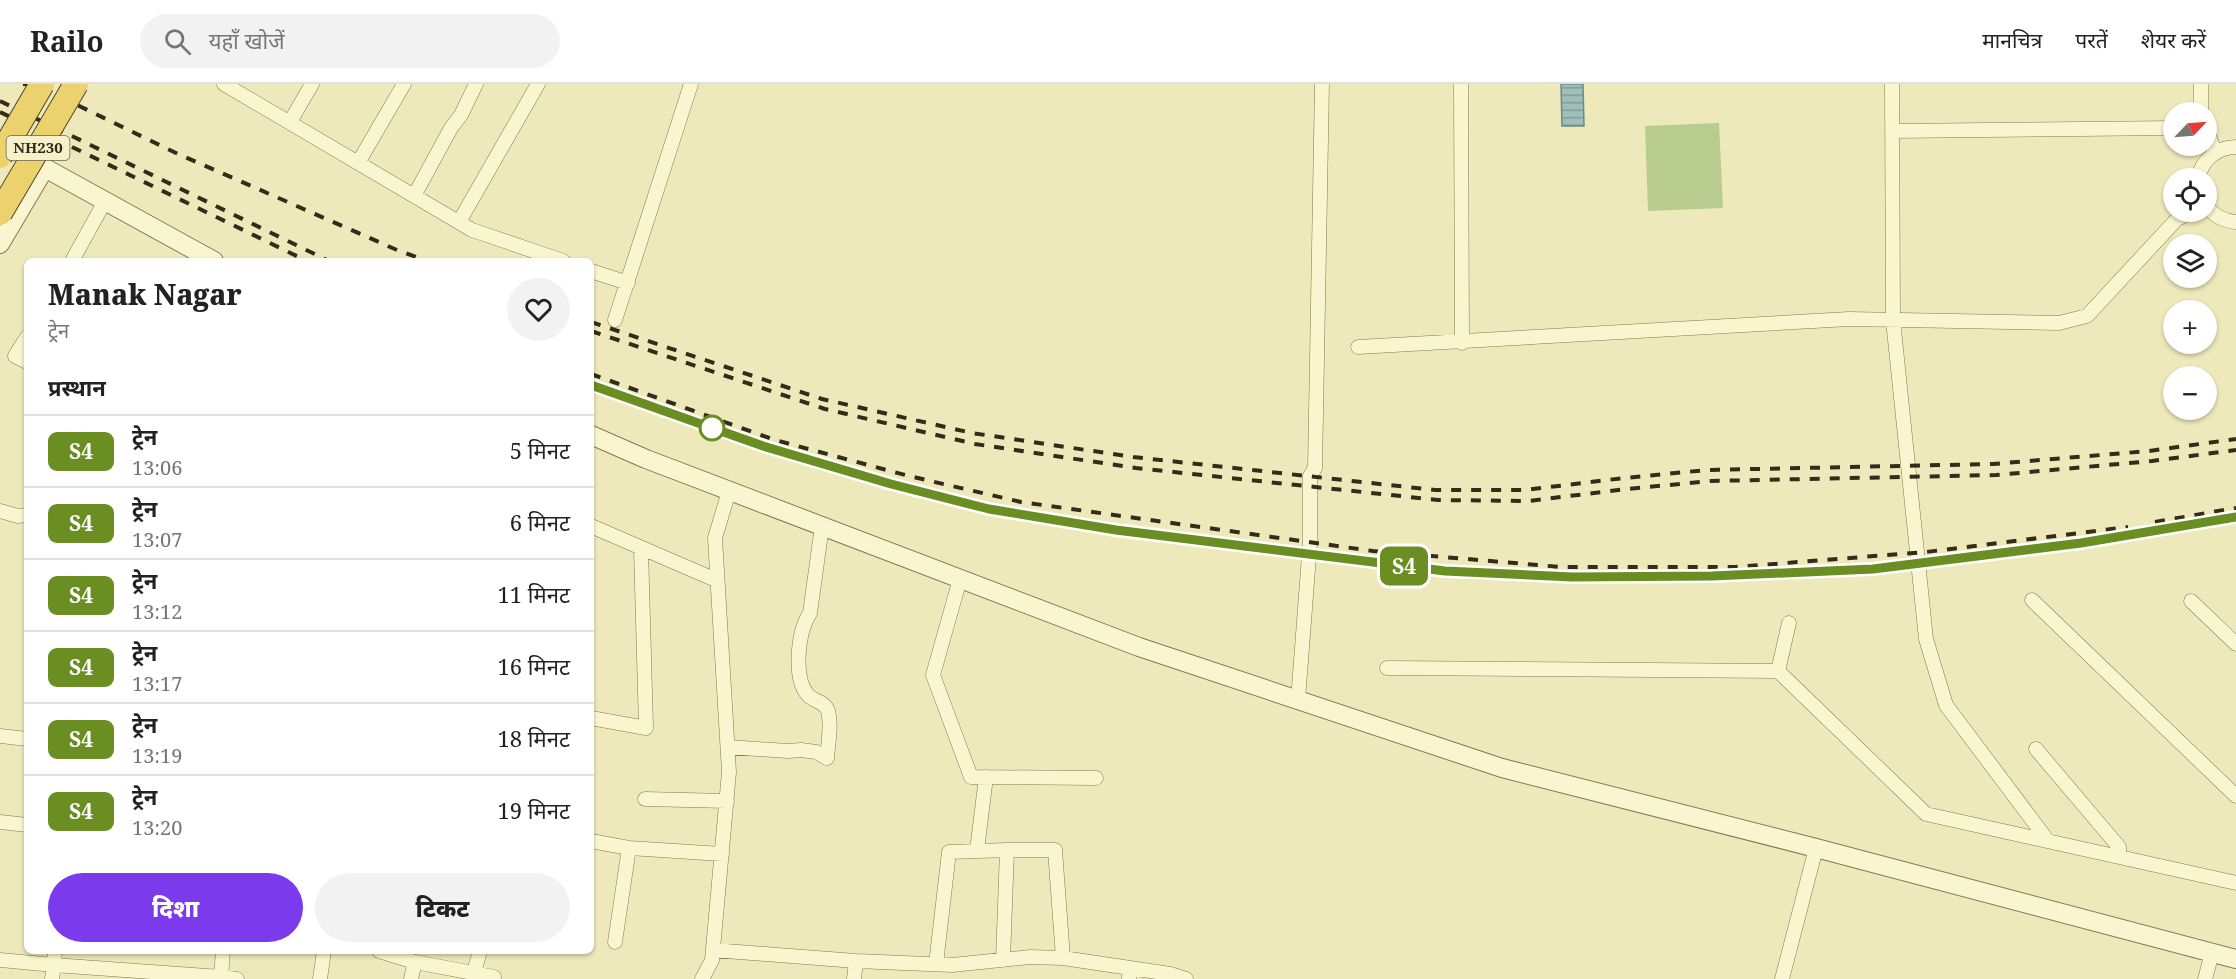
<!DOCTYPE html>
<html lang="hi">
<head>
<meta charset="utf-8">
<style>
	:root { --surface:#fff; --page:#f2f2f2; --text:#222; --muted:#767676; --line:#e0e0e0; --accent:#7c3aed }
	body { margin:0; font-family:"Noto Serif","Noto Sans Devanagari",serif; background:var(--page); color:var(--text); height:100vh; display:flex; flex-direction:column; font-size:22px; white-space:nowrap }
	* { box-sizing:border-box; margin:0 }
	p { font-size:20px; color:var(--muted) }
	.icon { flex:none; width:33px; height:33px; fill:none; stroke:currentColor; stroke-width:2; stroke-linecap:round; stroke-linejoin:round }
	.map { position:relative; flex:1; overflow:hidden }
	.sheet { position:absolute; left:24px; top:174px; width:570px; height:696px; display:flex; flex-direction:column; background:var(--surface); border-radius:9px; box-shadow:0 2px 4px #0004 }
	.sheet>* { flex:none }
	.badge { padding:0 12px; border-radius:9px; font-size:21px; line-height:39px }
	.needle { width:39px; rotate:65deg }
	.controls { position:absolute; left:2163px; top:18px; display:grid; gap:12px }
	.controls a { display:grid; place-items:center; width:54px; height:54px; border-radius:50%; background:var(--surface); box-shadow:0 2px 4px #0004; font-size:30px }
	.map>.badge { position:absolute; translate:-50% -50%; box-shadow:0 0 0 3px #fff }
	h2 { padding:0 24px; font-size:22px; line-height:54px }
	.round { display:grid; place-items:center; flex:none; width:63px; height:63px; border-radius:32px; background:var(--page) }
	.head { display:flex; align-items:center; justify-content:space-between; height:102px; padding:0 24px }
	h1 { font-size:28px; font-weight:800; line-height:45px }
	.button { display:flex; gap:12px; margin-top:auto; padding:12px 24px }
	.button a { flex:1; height:69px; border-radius:36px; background:var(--accent); color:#fff; font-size:24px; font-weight:800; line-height:69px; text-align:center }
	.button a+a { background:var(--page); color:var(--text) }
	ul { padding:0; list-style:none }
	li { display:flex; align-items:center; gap:18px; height:72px; padding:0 24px; border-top:2px solid var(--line) }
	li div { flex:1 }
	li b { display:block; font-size:22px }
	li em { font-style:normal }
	li .badge { min-width:66px; font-weight:700; text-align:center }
	header { display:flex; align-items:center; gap:36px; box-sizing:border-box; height:84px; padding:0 30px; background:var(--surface); border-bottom:2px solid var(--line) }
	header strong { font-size:28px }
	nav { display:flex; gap:33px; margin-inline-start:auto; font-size:21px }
	.search { width:420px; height:54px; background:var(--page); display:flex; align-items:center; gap:15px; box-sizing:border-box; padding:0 21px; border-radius:33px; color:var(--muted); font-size:22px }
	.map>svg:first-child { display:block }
	.pitch { fill:#b9cc8f }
	.water { fill:url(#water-rules); stroke:#678c8a; stroke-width:1.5 }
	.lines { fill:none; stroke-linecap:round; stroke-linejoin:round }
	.minor-casing { stroke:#857855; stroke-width:15 }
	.tertiary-casing { stroke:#857855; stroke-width:20 }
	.minor { stroke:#f9f5ce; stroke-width:14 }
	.tertiary { stroke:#f9f5ce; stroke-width:18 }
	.rail { stroke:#342b1a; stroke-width:4; stroke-dasharray:10 10; stroke-linecap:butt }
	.trunk-bridge-casing { stroke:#52442a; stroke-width:26; stroke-linecap:butt }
	.trunk-bridge { stroke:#ebd26c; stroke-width:24 }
	.line-casing { stroke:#fff; stroke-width:14 }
	.line { stroke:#6b8e23; stroke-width:9 }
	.stop-dot { fill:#fff; stroke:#6b8e23; stroke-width:3 }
	.labels { text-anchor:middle; stroke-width:4.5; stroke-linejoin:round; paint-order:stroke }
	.shield { fill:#f6f1ca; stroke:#6e664f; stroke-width:1.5 }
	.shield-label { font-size:15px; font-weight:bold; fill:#342b1a }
</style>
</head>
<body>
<header>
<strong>Railo</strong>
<div class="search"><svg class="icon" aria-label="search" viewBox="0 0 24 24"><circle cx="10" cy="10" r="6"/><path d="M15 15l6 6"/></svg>यहाँ खोजें</div>
<nav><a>मानचित्र</a><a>परतें</a><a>शेयर करें</a></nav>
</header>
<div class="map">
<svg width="2236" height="895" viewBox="0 0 2236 895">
	<defs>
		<pattern id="water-rules" width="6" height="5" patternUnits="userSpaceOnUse" patternTransform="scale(1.5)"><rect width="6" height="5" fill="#9fbfbb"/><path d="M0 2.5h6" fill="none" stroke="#829b97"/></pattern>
	</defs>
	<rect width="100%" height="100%" fill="#eee9bb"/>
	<!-- pitch -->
	<path class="pitch" d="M1719 39 1723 124 1648 127 1645 42Z"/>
	<!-- water -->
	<path class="water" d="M1561 0H1583L1584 42H1562Z"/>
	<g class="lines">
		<!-- minor casing -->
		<g class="minor-casing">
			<path id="minor" d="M224 0 472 146 563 177
				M1461 0 1462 259
				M1892 0 1893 236 1926 555 1946 621 2048 757
				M2201 0V28
				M290 38 312 0
				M2206 44 2215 68
				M1892 47 2174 44
				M358 79 404 0
				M2198 94C2202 76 2217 63 2236 63
				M414 112 451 44 461 31 476 0
				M2206 123C2216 132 2223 137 2236 138
				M459 138 538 0
				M72 177 105 117
				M591 187 628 199
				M615 236 691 0
				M27 253 15 272 27 278
				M1358 263 1849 235 2059 239 2087 232 2177 135 2191 128
				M0 427 18 432 27 431
				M591 442 716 496
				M960 495 933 591 971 693 1096 694
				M2032 516 2236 712
				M2191 517 2236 560
				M1387 584 1778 587 1926 730 2236 799
				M1778 587 1789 539
				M1298 616 1310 459V392L1315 384 1322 0
				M591 634 646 644 641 465
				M0 652 27 655
				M728 663 788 667 801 666 816 668 827 674C828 659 832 641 828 627 824 616 813 618 807 610 793 592 798 547 810 529L822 442
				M2036 665 2119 763V773
				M645 715 727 717
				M0 738 27 741
				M591 757 629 764
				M977 766 986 693
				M615 858 629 764 722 770
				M713 866 856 877 854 895
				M55 867 54 881 221 893 223 867
				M379 867 415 878
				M0 876 54 881 52 895
				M1003 876 1007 766
				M856 877 952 881 1030 873 1063 874 1130 884
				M936 880 949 768 1007 766H1055L1063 874
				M474 888 480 867
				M221 895V893L237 895
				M320 895 324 867
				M411 895 415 878 494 893
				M702 895 712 876 729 688 715 454 729 407
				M1129 895 1130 884 1170 890 1186 895
				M1782 895 1816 764
				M2205 895 2212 869"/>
		</g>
		<!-- tertiary casing -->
		<g class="tertiary-casing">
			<path id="tertiary" d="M0 160 45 84 214 177
				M591 351 646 375 1139 563 1502 684 1816 764 2236 875"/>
		</g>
		<!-- minor -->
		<use href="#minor" class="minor"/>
		<!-- tertiary -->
		<use href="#tertiary" class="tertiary"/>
		<!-- rail -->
		<path class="rail" d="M23 0 36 1 176 69 397 166 427 177
			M0 17 329 177
			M0 28 307 177
			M591 238 822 315 972 349 1133 373 1435 406H1525L1624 394 1707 386 1993 380 2149 367 2236 355
			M591 247 825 325 975 360 1136 384 1438 416 1528 417 1627 405 1711 397 1996 391 2152 377 2236 366
			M591 290 775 356 909 392 1021 418 1373 467 1561 483H1735L1926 468 2128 443
			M591 301 763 362 890 400 989 425 1116 446 1445 487 1572 493 1712 492 1873 485 2081 459 2236 433
			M2155 438 2236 424"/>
		<!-- trunk-bridge casing -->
		<g class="trunk-bridge-casing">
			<path id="trunk-bridge" d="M0 72 42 0
				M0 129 76 0"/>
		</g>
		<!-- trunk-bridge -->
		<use href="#trunk-bridge" class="trunk-bridge"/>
	</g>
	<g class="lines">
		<!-- line casing -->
		<g class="line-casing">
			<path id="line" d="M591 301 763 362 891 400 989 425 1116 446 1445 487 1572 493 1712 492 1873 485 2081 459 2236 433"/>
		</g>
		<!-- line -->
		<use href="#line" class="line"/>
	</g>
	<!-- markers -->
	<circle class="stop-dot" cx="712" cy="344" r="12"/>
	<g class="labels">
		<!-- shield labels -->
		<rect class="shield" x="6.5" y="52" width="63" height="24" rx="4.5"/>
		<g class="shield-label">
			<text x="38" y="69">NH230</text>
		</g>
	</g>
</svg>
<div class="controls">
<a><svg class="needle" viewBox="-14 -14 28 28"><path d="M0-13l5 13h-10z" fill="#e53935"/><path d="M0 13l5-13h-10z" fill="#767676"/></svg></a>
<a><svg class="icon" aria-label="locate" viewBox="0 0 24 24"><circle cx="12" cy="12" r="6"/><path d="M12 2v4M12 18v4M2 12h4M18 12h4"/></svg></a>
<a><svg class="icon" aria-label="layers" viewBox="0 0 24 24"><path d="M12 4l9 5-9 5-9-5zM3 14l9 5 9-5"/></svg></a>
<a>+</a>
<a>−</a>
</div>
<b class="badge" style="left:1404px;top:482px;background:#6b8e23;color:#fff">S4</b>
<section class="sheet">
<div class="head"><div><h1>Manak Nagar</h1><p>ट्रेन</p></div><a class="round"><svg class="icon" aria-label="heart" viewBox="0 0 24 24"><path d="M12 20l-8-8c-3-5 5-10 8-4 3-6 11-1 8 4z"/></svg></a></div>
<h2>प्रस्थान</h2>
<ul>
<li><span class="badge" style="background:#6b8e23;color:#fff">S4</span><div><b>ट्रेन</b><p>13:06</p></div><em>5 मिनट</em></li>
<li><span class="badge" style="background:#6b8e23;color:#fff">S4</span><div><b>ट्रेन</b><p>13:07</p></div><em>6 मिनट</em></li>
<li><span class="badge" style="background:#6b8e23;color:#fff">S4</span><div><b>ट्रेन</b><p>13:12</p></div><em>11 मिनट</em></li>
<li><span class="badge" style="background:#6b8e23;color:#fff">S4</span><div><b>ट्रेन</b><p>13:17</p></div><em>16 मिनट</em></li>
<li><span class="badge" style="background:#6b8e23;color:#fff">S4</span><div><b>ट्रेन</b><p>13:19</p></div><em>18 मिनट</em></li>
<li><span class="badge" style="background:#6b8e23;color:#fff">S4</span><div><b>ट्रेन</b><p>13:20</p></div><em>19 मिनट</em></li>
</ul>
<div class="button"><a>दिशा</a><a>टिकट</a></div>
</section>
</div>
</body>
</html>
